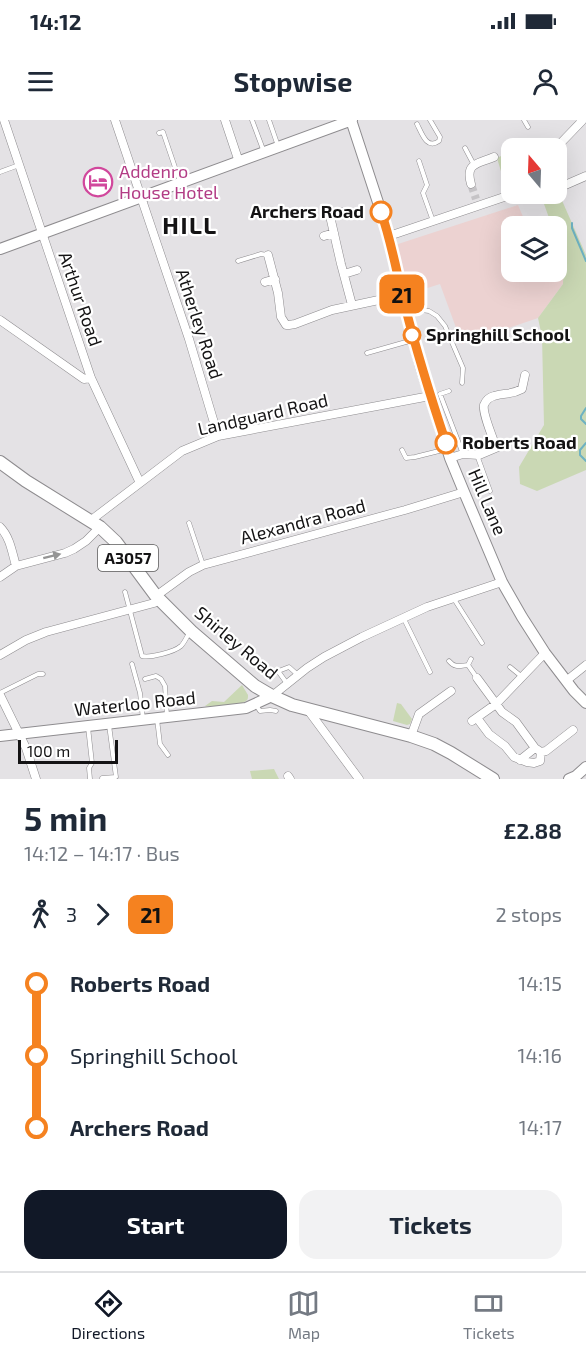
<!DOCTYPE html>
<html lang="en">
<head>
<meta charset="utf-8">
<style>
	:root { --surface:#fff; --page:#f2f2f3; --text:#1f2937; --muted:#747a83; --line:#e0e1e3; --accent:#111827 }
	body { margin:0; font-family:"Exo 2",sans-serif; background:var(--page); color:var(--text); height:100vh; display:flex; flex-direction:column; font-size:22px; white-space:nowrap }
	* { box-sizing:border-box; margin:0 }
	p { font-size:20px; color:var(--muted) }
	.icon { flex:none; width:33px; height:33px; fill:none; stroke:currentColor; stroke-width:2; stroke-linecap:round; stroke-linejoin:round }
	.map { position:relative; height:659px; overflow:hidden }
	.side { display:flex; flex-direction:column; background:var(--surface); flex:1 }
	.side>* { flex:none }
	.badge { padding:0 12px; border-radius:9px; font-size:21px; line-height:39px }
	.needle { width:39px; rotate:341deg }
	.fabs { position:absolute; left:501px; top:18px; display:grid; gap:12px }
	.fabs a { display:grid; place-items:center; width:66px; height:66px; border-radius:12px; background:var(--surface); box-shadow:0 6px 24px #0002; font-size:30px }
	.scale { position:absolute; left:18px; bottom:15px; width:100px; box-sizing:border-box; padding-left:6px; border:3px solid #141314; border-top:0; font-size:16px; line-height:21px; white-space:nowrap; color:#141314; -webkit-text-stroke:4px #fff; paint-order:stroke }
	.map>.badge { position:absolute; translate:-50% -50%; box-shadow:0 0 0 3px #fff }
	.legs { display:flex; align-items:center; gap:9px; height:66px; padding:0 24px; font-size:20px }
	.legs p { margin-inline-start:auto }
	.head { display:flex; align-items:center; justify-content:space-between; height:102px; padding:0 24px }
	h1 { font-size:33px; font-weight:700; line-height:45px }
	.cta { display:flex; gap:12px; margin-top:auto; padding:12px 24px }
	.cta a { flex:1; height:69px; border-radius:18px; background:var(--accent); color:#fff; font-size:24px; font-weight:700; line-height:69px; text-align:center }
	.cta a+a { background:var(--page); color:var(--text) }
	ul { padding:0 24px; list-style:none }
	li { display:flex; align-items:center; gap:21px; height:72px; font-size:22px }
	li i { display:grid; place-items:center; width:9px; height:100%; margin:0 8px; background:currentColor }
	li i::after { content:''; width:15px; height:15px; margin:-8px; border:4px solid; border-radius:50%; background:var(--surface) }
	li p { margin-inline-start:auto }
	li:first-child i { background:linear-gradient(#0000 50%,currentColor 0) }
	li:last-child i { background:linear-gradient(currentColor 50%,#0000 0) }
	.status { display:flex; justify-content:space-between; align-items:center; height:42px; padding:0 30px; background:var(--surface); direction:ltr }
	.status svg { height:16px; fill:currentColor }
	header { display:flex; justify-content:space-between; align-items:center; height:78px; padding:0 24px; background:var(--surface); font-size:27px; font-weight:700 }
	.tab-bar { display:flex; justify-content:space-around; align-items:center; height:84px; border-top:2px solid var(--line); background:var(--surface); font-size:16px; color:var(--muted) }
	.tab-bar a { display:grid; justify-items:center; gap:3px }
	.tab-bar .current { color:var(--accent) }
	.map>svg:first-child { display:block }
	.education { fill:#ecd2d1 }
	.green { fill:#cad8b4 }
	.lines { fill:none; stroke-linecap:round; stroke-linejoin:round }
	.stream { stroke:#6eb2c2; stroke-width:2 }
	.street-tunnel { stroke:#c5c3c6; stroke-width:8; stroke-dasharray:8 4; stroke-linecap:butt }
	.lane-casing { stroke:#8e8c8f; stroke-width:5 }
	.street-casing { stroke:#8e8c8f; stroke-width:9 }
	.secondary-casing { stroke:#8e8c8f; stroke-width:12 }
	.primary-casing { stroke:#8e8c8f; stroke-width:14 }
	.lane { stroke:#fff; stroke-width:4 }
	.street { stroke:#fff; stroke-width:8 }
	.secondary { stroke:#fff; stroke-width:10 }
	.primary { stroke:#fff; stroke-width:12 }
	.oneway { fill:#959595 }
	.line-1-casing { stroke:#fff; stroke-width:14 }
	.line-1 { stroke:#f58220; stroke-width:9 }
	.stop-1-dot { fill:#fff; stroke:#f58220; stroke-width:3 }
	.labels { text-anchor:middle; stroke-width:4.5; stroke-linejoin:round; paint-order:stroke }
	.shield { fill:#fff; stroke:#5a5a5a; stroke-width:1.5 }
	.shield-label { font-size:16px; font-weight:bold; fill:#141314 }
	.hotel-label { font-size:18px; fill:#b23c85; stroke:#fff; text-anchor:start }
	.stop-label { font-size:18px; font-weight:bold; fill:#141314; stroke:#fff; text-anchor:start }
	.street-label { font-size:18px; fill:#141314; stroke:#fff }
	.district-label { font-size:24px; font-weight:bold; letter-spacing:1.5px; fill:#141314; stroke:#fff }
</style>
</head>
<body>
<div class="status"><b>14:12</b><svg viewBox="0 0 49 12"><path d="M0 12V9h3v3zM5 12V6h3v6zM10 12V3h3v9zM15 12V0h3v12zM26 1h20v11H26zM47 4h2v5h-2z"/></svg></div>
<header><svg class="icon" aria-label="menu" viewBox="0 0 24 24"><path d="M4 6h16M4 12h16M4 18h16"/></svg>Stopwise<svg class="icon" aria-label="person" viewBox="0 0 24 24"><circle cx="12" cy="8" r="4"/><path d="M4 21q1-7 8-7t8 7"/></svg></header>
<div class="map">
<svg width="586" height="659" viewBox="0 0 586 659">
	<rect width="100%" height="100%" fill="#e4e2e5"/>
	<!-- education -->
	<path class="education" d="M518 85 527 106H512V152H556L557 118 564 134 563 164 538 198 462 224 440 164 409 174 395 125Z"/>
	<!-- green -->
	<path class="green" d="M503 35 505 39 511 36 512 65 506 68 497 38Z
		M560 76 586 135V350L537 371 520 364 519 347 544 305 542 217 538 198 563 164 564 134 557 118 556 106H552L544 84Z
		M242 565 248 575C248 577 248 579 247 580 243 586 213 587 205 586L212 581 224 582Z
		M397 583 401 584 412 599 410 604 407 605 393 601Z
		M274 649 279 659H252L250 651Z"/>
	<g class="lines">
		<!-- stream -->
		<path class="stream" d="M572 103V108L586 141
			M586 288 581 296V299L586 304
			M586 323 580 330V335L586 341"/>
		<!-- street-tunnel -->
		<path class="street-tunnel" d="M471 64 476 79"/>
		<!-- lane casing -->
		<g class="lane-casing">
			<path id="lane" d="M252 0 264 32
				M269 0 278 26
				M524 0 528 7
				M417 4C422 14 427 30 439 21L440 17 430 0
				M159 13 163 12 180 62
				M536 23 539 28
				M465 28 474 45
				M419 41 427 65 423 73 433 101
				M0 52 19 45
				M238 141 261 134 267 135
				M407 193 421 190 429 191 437 196 445 206 463 248 462 263
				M367 233 413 220
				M449 271 440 274 463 334
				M402 330 406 338 415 337 447 329
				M477 335 490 371
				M189 403 203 445
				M125 472 142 536C150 538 174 532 181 526 184 523 187 517 189 513
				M454 479 482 523
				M404 499 430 552
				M471 539 468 545 477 558
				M449 541C455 548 459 546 468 545
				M132 544 140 573 143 599
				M510 547 521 556
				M278 551 288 565
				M268 555 289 547 298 555
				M145 559 156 556 161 559 165 566 167 596
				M0 573 38 554H43
				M256 585 260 591 270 590 276 591
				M157 599 160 624 168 635
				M88 607 92 643 89 648 90 659
				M102 658 116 657 109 605"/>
		</g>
		<!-- street casing -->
		<g class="street-casing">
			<path id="street" d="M4 0 91 258 140 363
				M115 0 189 219 218 316
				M225 0 239 42
				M556 28 582 1 581 0
				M471 64C465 43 477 44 494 37
				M556 69 586 56
				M529 74 537 76 547 74
				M342 92 330 96 341 144 352 185
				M324 116 334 113
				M389 116 513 74
				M268 135 278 173 281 197 286 205H289L295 204 332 190 402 175
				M344 154 357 150
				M265 162 275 159
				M0 200 84 259 91 258
				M496 327C493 318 482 293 484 285 486 280 490 277 494 276 506 272 509 276 522 269L525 255
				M450 338 463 334 479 335 505 324
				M90 401 182 331 218 316 430 276
				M0 407C10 417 12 432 16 446
				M0 457 16 446 65 433 74 429 86 421 100 407
				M156 476 189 452 203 445 405 390 464 372
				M0 535 26 520 46 512 154 483 160 480
				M477 558 502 592 516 602 535 628 541 632 546 631 573 610
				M566 561 586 545
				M0 575 26 628 36 659
				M272 576 307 548 324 537 362 517 427 487 502 462
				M308 590 359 659
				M477 598 489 614 505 626 514 637 527 642 534 643 540 641 541 632
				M472 601 496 584 545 533
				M411 616 419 594 451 571
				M520 640 535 628
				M288 656 290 659"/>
		</g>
		<!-- secondary casing -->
		<g class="secondary-casing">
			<path id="secondary" d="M351 0 389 116 402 175 421 247 450 338 464 372 502 462 522 497 545 533 574 571 586 583
				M0 129 352 0
				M0 616 246 588 272 576
				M569 659 576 656 586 647"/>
		</g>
		<!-- primary casing -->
		<g class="primary-casing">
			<path id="primary" d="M0 342 26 361 100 407 116 422 156 476 191 511 255 566 272 576 292 585 411 616 434 624 451 633 493 659"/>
		</g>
		<!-- lane -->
		<use href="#lane" class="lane"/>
		<!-- street -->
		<use href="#street" class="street"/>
		<!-- secondary -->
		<use href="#secondary" class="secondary"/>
		<!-- primary -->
		<use href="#primary" class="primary"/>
	</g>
	<!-- one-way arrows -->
	<defs><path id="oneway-solid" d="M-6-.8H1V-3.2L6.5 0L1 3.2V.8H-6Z" transform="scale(1.5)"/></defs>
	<use class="oneway" href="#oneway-solid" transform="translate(52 436) rotate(-14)"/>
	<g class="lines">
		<!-- line-1 casing -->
		<g class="line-1-casing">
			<path id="line-1" d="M381 92C392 123 397 155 405 186 417 233 431 278 446 323"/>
		</g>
		<!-- line-1 -->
		<use href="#line-1" class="line-1"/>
	</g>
	<!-- icons -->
	<defs>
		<g id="hotel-ring" transform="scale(1.5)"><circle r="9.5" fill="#fff" stroke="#d1479c" stroke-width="1.5"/><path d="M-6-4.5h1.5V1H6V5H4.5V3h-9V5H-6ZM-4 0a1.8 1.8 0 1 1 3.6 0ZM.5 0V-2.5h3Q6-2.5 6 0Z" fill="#d1479c"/></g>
	</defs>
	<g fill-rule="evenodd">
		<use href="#hotel-ring" x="98" y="62"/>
	</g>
	<!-- markers -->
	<g class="stop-1-dot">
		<circle cx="381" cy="92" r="10"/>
		<circle cx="412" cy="215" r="8"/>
		<circle cx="446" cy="323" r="10"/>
	</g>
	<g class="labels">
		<!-- shield labels -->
		<rect class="shield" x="98" y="425" width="60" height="26" rx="4.5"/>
		<g class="shield-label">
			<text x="128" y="444">A3057</text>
		</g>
		<!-- hotel labels -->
		<g class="hotel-label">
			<text x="119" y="58">Addenro<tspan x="119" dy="21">House Hotel</tspan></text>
		</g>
		<!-- stop labels -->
		<g class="stop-label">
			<text x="364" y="98" text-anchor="end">Archers Road</text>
			<text x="426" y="221">Springhill School</text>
			<text x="462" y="329">Roberts Road</text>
		</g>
		<!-- street labels -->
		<g class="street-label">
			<text transform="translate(80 179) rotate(71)" y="6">Arthur Road</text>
			<text transform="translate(199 204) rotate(72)" y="6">Atherley Road</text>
			<text transform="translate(263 295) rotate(-13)" y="6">Landguard Road</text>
			<text transform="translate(487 382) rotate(67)" y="6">Hill Lane</text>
			<text transform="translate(303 402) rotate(-15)" y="6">Alexandra Road</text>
			<text transform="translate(236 523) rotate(40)" y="6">Shirley Road</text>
			<text transform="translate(135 584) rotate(-6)" y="6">Waterloo Road</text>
		</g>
		<!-- district labels -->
		<g class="district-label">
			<text x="190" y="114">HILL</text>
		</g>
	</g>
</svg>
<div class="fabs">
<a><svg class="needle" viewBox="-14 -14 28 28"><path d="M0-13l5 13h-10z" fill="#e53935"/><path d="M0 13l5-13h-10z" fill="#747a83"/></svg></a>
<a><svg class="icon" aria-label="layers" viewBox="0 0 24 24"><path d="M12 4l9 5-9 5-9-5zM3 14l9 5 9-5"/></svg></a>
</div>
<div class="scale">100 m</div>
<b class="badge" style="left:402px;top:174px;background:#f58220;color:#111">21</b>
</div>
<section class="side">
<div class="head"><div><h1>5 min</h1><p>14:12 – 14:17 · Bus</p></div><b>£2.88</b></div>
<div class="legs"><svg class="icon" aria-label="walk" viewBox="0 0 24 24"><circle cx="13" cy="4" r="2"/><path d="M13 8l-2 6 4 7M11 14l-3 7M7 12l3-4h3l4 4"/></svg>3<svg class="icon" aria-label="forward" viewBox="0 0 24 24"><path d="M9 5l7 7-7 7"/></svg><b class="badge" style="background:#f58220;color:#111">21</b><p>2 stops</p></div>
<ul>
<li><i style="color:#f58220"></i><b>Roberts Road</b><p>14:15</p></li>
<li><i style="color:#f58220"></i><span>Springhill School</span><p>14:16</p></li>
<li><i style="color:#f58220"></i><b>Archers Road</b><p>14:17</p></li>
</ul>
<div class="cta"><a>Start</a><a>Tickets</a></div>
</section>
<nav class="tab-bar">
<a class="current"><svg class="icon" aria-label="directions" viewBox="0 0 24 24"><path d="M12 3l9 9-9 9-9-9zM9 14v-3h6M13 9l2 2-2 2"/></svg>Directions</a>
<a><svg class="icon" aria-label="map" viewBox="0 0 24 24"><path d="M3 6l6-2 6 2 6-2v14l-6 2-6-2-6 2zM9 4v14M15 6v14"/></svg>Map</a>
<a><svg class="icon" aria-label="tickets" viewBox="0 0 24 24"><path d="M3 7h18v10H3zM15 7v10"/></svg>Tickets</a>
</nav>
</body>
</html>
